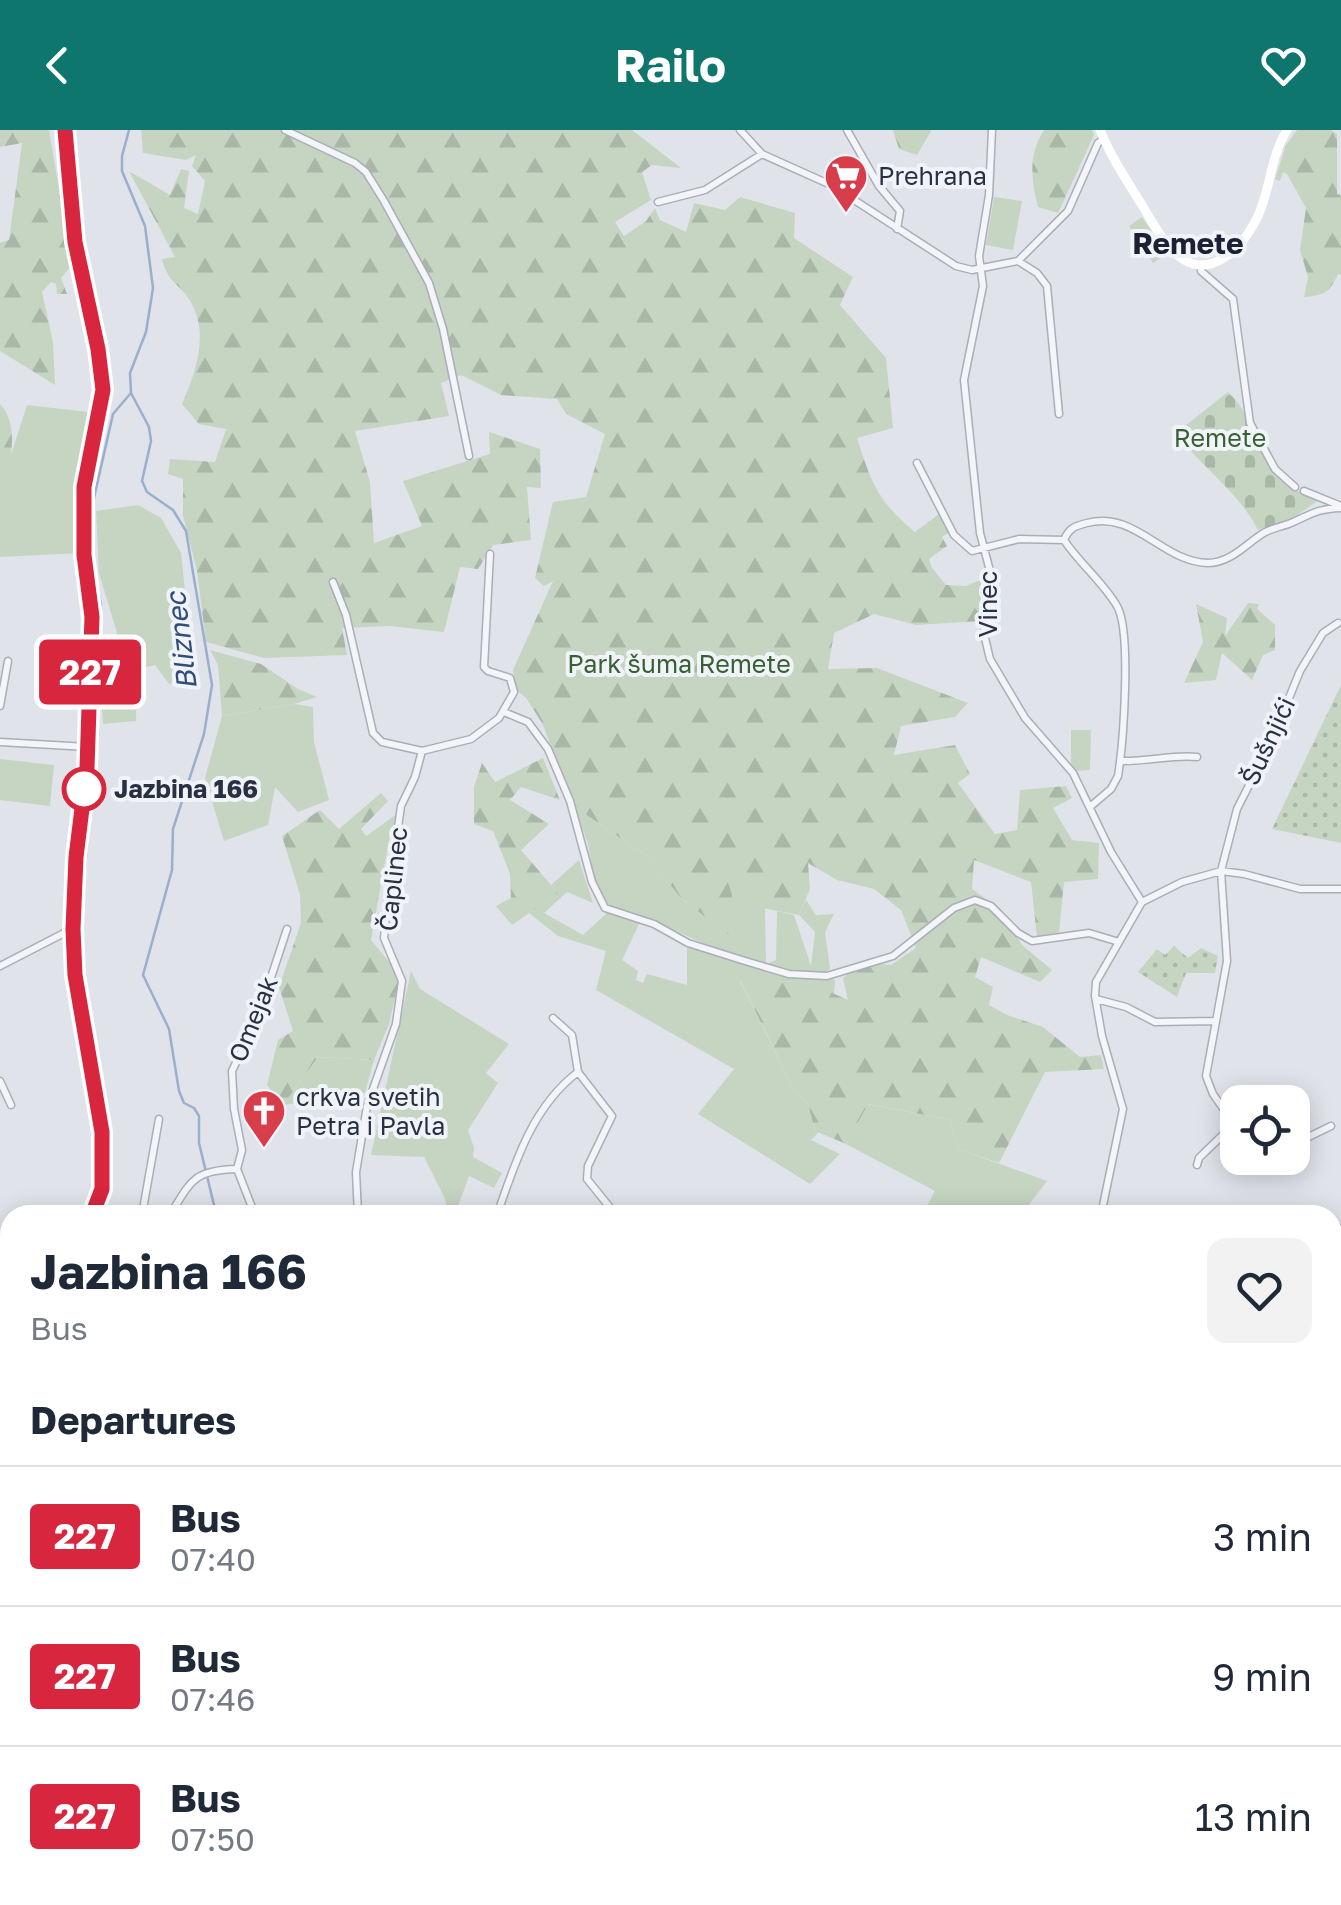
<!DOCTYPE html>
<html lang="en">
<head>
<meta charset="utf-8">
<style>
	:root { --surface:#fff; --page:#f2f2f3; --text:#1f2937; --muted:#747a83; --line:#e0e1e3; --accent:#0f766e }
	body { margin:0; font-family:"Golos Text",sans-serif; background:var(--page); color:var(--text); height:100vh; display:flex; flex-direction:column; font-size:38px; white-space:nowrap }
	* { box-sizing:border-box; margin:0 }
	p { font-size:32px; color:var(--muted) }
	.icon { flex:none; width:55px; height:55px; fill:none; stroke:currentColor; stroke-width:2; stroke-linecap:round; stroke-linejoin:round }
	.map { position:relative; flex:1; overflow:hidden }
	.panel { position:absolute; left:0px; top:1075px; width:1342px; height:700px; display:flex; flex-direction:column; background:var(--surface); border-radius:30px 30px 0 0; box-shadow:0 5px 25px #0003 }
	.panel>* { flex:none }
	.badge { padding:0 20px; border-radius:8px; font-size:35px; line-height:65px }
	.controls { position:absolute; left:1220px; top:955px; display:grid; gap:20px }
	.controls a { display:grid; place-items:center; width:90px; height:90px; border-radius:20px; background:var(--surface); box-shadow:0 5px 25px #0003; font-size:50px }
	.map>.badge { position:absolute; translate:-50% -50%; box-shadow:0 0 0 5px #fff }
	h2 { padding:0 30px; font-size:38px; line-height:90px }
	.round { display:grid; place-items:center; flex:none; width:105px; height:105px; border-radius:20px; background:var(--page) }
	.summary { display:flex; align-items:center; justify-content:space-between; height:170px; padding:0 30px }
	h1 { font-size:48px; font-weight:700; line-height:75px }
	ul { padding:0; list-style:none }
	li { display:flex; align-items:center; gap:30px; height:140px; padding:0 30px; border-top:2px solid var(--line) }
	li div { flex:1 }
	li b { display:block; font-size:38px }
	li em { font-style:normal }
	li .badge { min-width:110px; font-weight:700; text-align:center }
	header { display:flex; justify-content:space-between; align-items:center; height:130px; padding:0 30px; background:var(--accent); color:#fff; font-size:45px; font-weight:700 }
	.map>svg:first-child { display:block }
	.grass { fill:#c5d5c1 }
	.forest { fill:url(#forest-firs) }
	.cemetery { fill:url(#cemetery-stones) }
	.park { fill:url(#park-crowns) }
	.garden { fill:url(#garden-dots) }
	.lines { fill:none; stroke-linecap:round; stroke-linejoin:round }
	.stream { stroke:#99afcd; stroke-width:2.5 }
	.minor-casing { stroke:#a9aeb8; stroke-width:9 }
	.tertiary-casing { stroke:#a9aeb8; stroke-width:11 }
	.minor { stroke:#f4f5f8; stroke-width:6 }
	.tertiary { stroke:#f4f5f8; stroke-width:9 }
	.secondary { stroke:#fff; stroke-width:9 }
	.tram { stroke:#798295; stroke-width:2.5 }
	.line-casing { stroke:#fff; stroke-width:22 }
	.line { stroke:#d7263d; stroke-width:15 }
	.stop-dot { fill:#fff; stroke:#d7263d; stroke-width:5 }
	.labels { text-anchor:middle; stroke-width:8; stroke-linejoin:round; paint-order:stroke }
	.poi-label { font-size:25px; fill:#283043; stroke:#f0f3f7; text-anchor:start }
	.park-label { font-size:25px; fill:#396034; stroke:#f0f3f7 }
	.street-label { font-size:25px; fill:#283043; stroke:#f0f3f7 }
	.stop-label { font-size:25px; font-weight:bold; fill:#283043; stroke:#f0f3f7; text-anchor:start }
	.water-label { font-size:28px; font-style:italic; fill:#2f4c7a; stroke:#f0f3f7 }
	.quarter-label { font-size:30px; font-weight:bold; fill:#1a2134; stroke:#f0f3f7 }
</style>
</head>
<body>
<header><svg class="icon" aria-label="back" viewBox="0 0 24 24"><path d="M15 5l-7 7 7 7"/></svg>Railo<svg class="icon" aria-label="heart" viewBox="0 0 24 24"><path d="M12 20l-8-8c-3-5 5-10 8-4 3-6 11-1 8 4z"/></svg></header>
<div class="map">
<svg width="1341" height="1775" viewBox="0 0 1341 1775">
	<defs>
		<pattern id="forest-firs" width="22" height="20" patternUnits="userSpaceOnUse" patternTransform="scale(2.5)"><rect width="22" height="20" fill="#c5d5c1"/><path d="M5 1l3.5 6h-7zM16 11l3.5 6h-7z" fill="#a9b7a7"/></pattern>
		<pattern id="cemetery-stones" width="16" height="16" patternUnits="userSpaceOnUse" patternTransform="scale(2.5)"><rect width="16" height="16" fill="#c5d5c1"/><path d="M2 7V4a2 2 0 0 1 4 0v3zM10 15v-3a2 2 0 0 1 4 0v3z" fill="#a9b7a7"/></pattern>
		<pattern id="park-crowns" width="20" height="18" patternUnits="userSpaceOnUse" patternTransform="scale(2.5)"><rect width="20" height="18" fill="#c5d5c1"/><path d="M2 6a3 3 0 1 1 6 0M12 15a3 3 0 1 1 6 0" fill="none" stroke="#a9b7a7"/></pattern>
		<pattern id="garden-dots" width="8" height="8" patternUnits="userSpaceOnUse" patternTransform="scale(2.5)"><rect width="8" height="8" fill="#c5d5c1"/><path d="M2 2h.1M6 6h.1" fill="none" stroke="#a9b7a7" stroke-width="1.8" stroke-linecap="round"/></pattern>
	</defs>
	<rect width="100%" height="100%" fill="#e0e4ea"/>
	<!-- grass -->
	<path class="grass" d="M994 67 1022 71 1013 120 986 115Z
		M1142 87 1167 124 1153 133 1129 96Z
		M27 275 96 283 80 360 81 423 0 427V359Z
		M138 375 161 388 181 423 192 525 170 555 155 535 137 539 136 591 103 594 100 547 115 544 104 527 117 503 99 443 96 381Z
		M294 574 313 577 314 612 329 670 298 682 275 657 268 695 224 711 205 648 222 586Z
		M1071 600H1091L1090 640 1073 641 1071 638Z
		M0 629 54 635 50 676 0 670Z
		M575 677 645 725 682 769 744 815 728 752 756 776 765 778 766 834 776 830 777 781 794 785 811 836 815 802 799 785 806 770 816 785 834 784 825 802 830 839 822 845 835 850 834 864 808 852 740 851 793 958 808 974 815 1000 819 1002 811 1010 840 1024 810 1054 698 984 734 939 596 860 606 821 558 806 529 783 558 763 551 755 579 730 593 773 567 762 544 783 583 805 607 783 640 792 622 830 638 841 636 850 643 853 647 844 687 855V816L725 823 676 801 608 777 596 765 588 714Z
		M411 841 420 859 509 914 486 943 498 953 468 1000 474 1018 473 1027 502 1043 494 1058 469 1046 455 1085H448L445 1069 424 1027 371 1025Z
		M318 927 374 930 365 963 283 975Z
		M867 974 950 990 958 1019 1047 1051 1021 1085H922L935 1061 846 1014Z"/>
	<!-- forest -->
	<path class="forest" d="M0 0H49L72 135 61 148 67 164H57L56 154 51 152 42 162 53 212 55 255 0 221V113L9 110 22 13 0 17Z
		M141 0H632L681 38 652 35 642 42 651 70 615 92 624 106 646 91 655 78 660 90 686 102 694 73 725 80 740 67 795 83 794 108 853 147 840 175 886 228 893 298 857 308C871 352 878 372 915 402L939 384 949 402 942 407 947 416 929 429 932 438 946 455 966 456 982 449 980 491 916 495 874 484 834 503 828 539 877 538 968 573 955 587 901 596 894 625 955 615 970 644 958 653 995 704 1017 700 1020 660 1066 656 1072 668 1053 678 1072 710 1099 713 1098 749 1064 752 1059 802 1037 807 1031 752 974 730 972 759 1000 779 1022 815 1052 840 1040 852 981 827 975 847 993 857 989 875 1007 885 1043 897 1080 927 1101 925 1104 939 1045 942 999 1033 958 1019 950 990 868 974 846 1014 815 1001 808 974 793 958 740 850 808 852 848 870 843 848C856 835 874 833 891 835L916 818 901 780 874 759 837 750 808 733 810 759 799 785 756 777 729 754 745 817 682 769 645 725 575 677 542 593 526 568 516 560 513 540 553 451 544 456 535 448 553 372 586 367 605 304 566 284 557 269 501 265 461 245 441 253 449 286 355 301 370 352 374 413 422 396 403 351 490 324 489 302 540 319 541 358 527 357 531 410 493 415 478 439 460 437 444 502 390 496 342 498 347 525 264 528 206 512 197 441 183 386V349L168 344 170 329 215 332 226 299 199 294 182 274C195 244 209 206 192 174 182 154 168 155 162 129L175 127 129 41 170 65 181 39 189 41 184 78 198 84 205 51 192 36 196 25 186 30 143 23Z
		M893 0H930L931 1 917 25 899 19Z
		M1044 0H1092L1094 5 1058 83 1038 77C1031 50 1028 24 1044 0Z
		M1297 0H1331L1337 4V64L1341 65V145L1338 144C1330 162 1324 166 1304 167L1308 147 1300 120 1306 78 1287 44 1283 42 1280 51 1275 49 1286 15Z
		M0 274C21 295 10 340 0 365Z
		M1248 473 1259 474 1257 479 1275 495V520L1263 525 1252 550 1222 523 1216 550 1184 553 1203 512 1196 474 1227 488 1225 506Z
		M210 520 261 534 298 559 317 567 294 574 222 586 218 535Z
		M543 628 560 670 521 657 510 670 549 694 521 720 558 763 512 795 496 776 511 768 510 744 493 701 474 694V657L482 633 495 652Z
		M381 663 388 671 361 699 366 706 397 684 390 705 371 810 400 845 389 894 374 930 318 927 283 975 267 955 278 910 293 901 279 857 301 793 300 765 282 706 320 680 339 699Z
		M1341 1134V1342L1332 1325V1137Z
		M10 1575V1669L7 1674 0 1668V1581Z
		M0 1720 10 1765H304L300 1775H0Z
		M310 1765H382L381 1775H311L316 1772Z
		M509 1765H633L637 1775H490L484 1768 504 1774Z
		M686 1765H840L838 1775H690Z
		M876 1765H929L955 1775H866Z"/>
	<!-- cemetery -->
	<path class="cemetery" d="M1228 262C1270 303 1247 344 1319 370L1289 391 1258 400C1238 361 1202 338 1176 303Z"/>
	<!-- park -->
	<path class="park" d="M0 1682 10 1683V1765H98L106 1775H0Z"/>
	<!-- garden -->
	<path class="garden" d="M1341 555V713L1272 699Z
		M1174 816 1188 828 1201 818 1218 826 1215 843H1186L1177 867 1138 842 1157 819 1165 825Z"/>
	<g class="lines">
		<!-- stream -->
		<path class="stream" d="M129 0 122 26V41L145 96 153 158 146 202 130 243 131 263 149 297 151 311 142 351 147 362 173 380 186 401 212 555 204 604 173 699 172 740 143 845 169 899 179 961 184 973 194 978 199 986V1013L214 1075 221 1085
			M99 1085 108 1066 109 1010 83 846 81 778 98 605 95 540 101 474 89 417 94 368 113 284 130 264
			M0 1195 10 1189"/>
		<!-- minor casing -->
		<g class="minor-casing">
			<path id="minor" d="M285 0 355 33 366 42 384 71 429 153 443 199 469 326
				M740 0 762 24 831 55 956 136 972 140 1018 131 1037 143 1047 156 1059 284
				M847 0 879 56 900 81 897 99
				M992 0 989 65 979 126 983 156 964 250 980 403 990 441 984 504 990 529 1025 588 1073 643 1111 722 1142 772
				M658 72 705 60 762 24
				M1018 131 1068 81 1098 13 1104 9
				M1201 141 1233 169 1250 293 1275 339 1295 357
				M917 333 954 405 972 421 1019 409 1064 410
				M1304 361 1341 376
				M1064 410C1069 398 1075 396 1087 393 1135 380 1162 432 1208 433 1230 433 1245 415 1262 404 1271 398 1281 397 1291 393 1312 384 1316 379 1341 378
				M1064 410C1079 433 1103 452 1117 476 1132 502 1123 615 1118 646L1111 659 1091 676
				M333 452 346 485 373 603 382 612 422 621
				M0 576 8 531
				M504 582 528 592 548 619 570 671 592 752 605 778 654 794 688 813 745 831 789 844 827 846 893 826 954 778 975 770 991 776 1018 803 1032 811 1089 803 1119 812
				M0 612 88 617
				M1120 631C1146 632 1175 624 1197 627
				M0 836 72 799
				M1096 869 1126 877 1155 892 1215 891
				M553 888 572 905 578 942 612 986 588 1036 587 1049 616 1085
				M0 951 11 975
				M1292 1015 1331 996
				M1197 1035 1199 1028 1234 994 1213 964 1206 946 1227 831 1221 741 1237 679 1271 612 1300 541 1323 503 1338 493
				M237 1039 242 1020 234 979 232 941 258 887 287 799
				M142 1085 159 989
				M170 1085C191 1051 193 1040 237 1039L255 1085
				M358 1085 356 1042 367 976 396 894 402 851 384 808 387 776 401 676 415 647 422 621 471 609 499 588 514 562 510 548 488 541 484 537 490 424
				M497 1085C515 1033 532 977 578 942
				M1101 1085 1123 979 1102 906 1095 866 1096 852 1142 772 1182 752 1221 741 1244 744 1300 759H1341
				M1332 1101 1341 1098
				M0 1365 9 1331 1 1285
				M391 1765 396 1775
				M474 1765 477 1775
				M939 1765 967 1775
				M1139 1765 1157 1775
				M94 1775 95 1765"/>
		</g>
		<!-- tertiary casing -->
		<g class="tertiary-casing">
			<path id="tertiary" d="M65 0 75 112 98 219 103 261 85 357 84 425 92 487 87 638 76 727 73 799 75 845 102 1002V1059L92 1085
				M1332 1663 1341 1669"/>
		</g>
		<!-- minor -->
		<use href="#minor" class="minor"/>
		<!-- tertiary -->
		<use href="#tertiary" class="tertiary"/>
		<!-- secondary -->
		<path class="secondary" d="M1100 0C1112 29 1129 54 1145 80 1154 95 1163 112 1176 124 1209 154 1243 117 1258 86 1271 58 1270 27 1287 0
			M0 1285 10 1278
			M1332 1460 1341 1461
			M655 1765 663 1775"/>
		<!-- tram -->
		<path class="tram" d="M1332 1536 1341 1540"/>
	</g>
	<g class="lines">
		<!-- line casing -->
		<g class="line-casing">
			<path id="line" d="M65 0 75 112 98 219 103 260 84 357V425L92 487 87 638 76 727 73 799 75 845 102 1002V1059L92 1085"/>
		</g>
		<!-- line -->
		<use href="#line" class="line"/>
	</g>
	<!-- icons -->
	<defs>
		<g id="supermarket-pin" transform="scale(2.25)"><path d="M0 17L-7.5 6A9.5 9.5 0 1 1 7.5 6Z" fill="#d73d4b" stroke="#f0f3f7"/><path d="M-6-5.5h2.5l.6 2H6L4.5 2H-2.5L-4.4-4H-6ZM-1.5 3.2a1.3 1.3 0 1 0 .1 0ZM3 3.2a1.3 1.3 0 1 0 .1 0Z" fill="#fff"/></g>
		<g id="church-pin" transform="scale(2.25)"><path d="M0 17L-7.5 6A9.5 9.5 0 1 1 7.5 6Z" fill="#d73d4b" stroke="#f0f3f7"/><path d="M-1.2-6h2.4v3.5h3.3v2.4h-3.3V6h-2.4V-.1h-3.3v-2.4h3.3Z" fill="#fff"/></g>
	</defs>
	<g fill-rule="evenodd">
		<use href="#supermarket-pin" x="846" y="46"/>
		<use href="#church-pin" x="264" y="981"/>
	</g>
	<!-- markers -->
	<circle class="stop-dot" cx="84" cy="659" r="20"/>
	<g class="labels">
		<!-- poi labels -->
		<g class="poi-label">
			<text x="878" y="55">Prehrana</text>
			<text x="296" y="976">crkva svetih<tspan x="296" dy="29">Petra i Pavla</tspan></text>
		</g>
		<!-- park labels -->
		<g class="park-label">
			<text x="1220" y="317">Remete</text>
			<text x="679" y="543">Park šuma Remete</text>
		</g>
		<!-- street labels -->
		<g class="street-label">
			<text transform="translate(988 474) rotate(-90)" y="9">Vinec</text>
			<text transform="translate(1268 611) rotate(-65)" y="9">Šušnjići</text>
			<text transform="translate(393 749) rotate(-84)" y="9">Čaplinec</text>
			<text transform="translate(253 889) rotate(-68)" y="9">Omejak</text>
		</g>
		<!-- stop labels -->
		<g class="stop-label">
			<text x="114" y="668">Jazbina 166</text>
		</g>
		<!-- water labels -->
		<g class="water-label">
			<text transform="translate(181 511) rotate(-97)" y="10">Bliznec</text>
		</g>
		<!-- quarter labels -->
		<g class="quarter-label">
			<text x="1188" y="124">Remete</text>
		</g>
	</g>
</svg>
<div class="controls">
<a><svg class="icon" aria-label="locate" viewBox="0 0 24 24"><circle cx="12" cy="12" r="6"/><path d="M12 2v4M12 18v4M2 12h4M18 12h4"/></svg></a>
</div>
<b class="badge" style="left:90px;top:542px;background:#d7263d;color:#fff">227</b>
<section class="panel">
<div class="summary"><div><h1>Jazbina 166</h1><p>Bus</p></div><a class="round"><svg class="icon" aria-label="heart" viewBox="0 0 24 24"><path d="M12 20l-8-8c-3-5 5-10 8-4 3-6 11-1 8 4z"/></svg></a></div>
<h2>Departures</h2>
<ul>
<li><span class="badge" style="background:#d7263d;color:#fff">227</span><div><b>Bus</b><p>07:40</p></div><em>3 min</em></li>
<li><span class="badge" style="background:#d7263d;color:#fff">227</span><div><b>Bus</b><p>07:46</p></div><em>9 min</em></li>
<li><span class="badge" style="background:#d7263d;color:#fff">227</span><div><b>Bus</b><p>07:50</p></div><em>13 min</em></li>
</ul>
</section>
</div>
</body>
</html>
